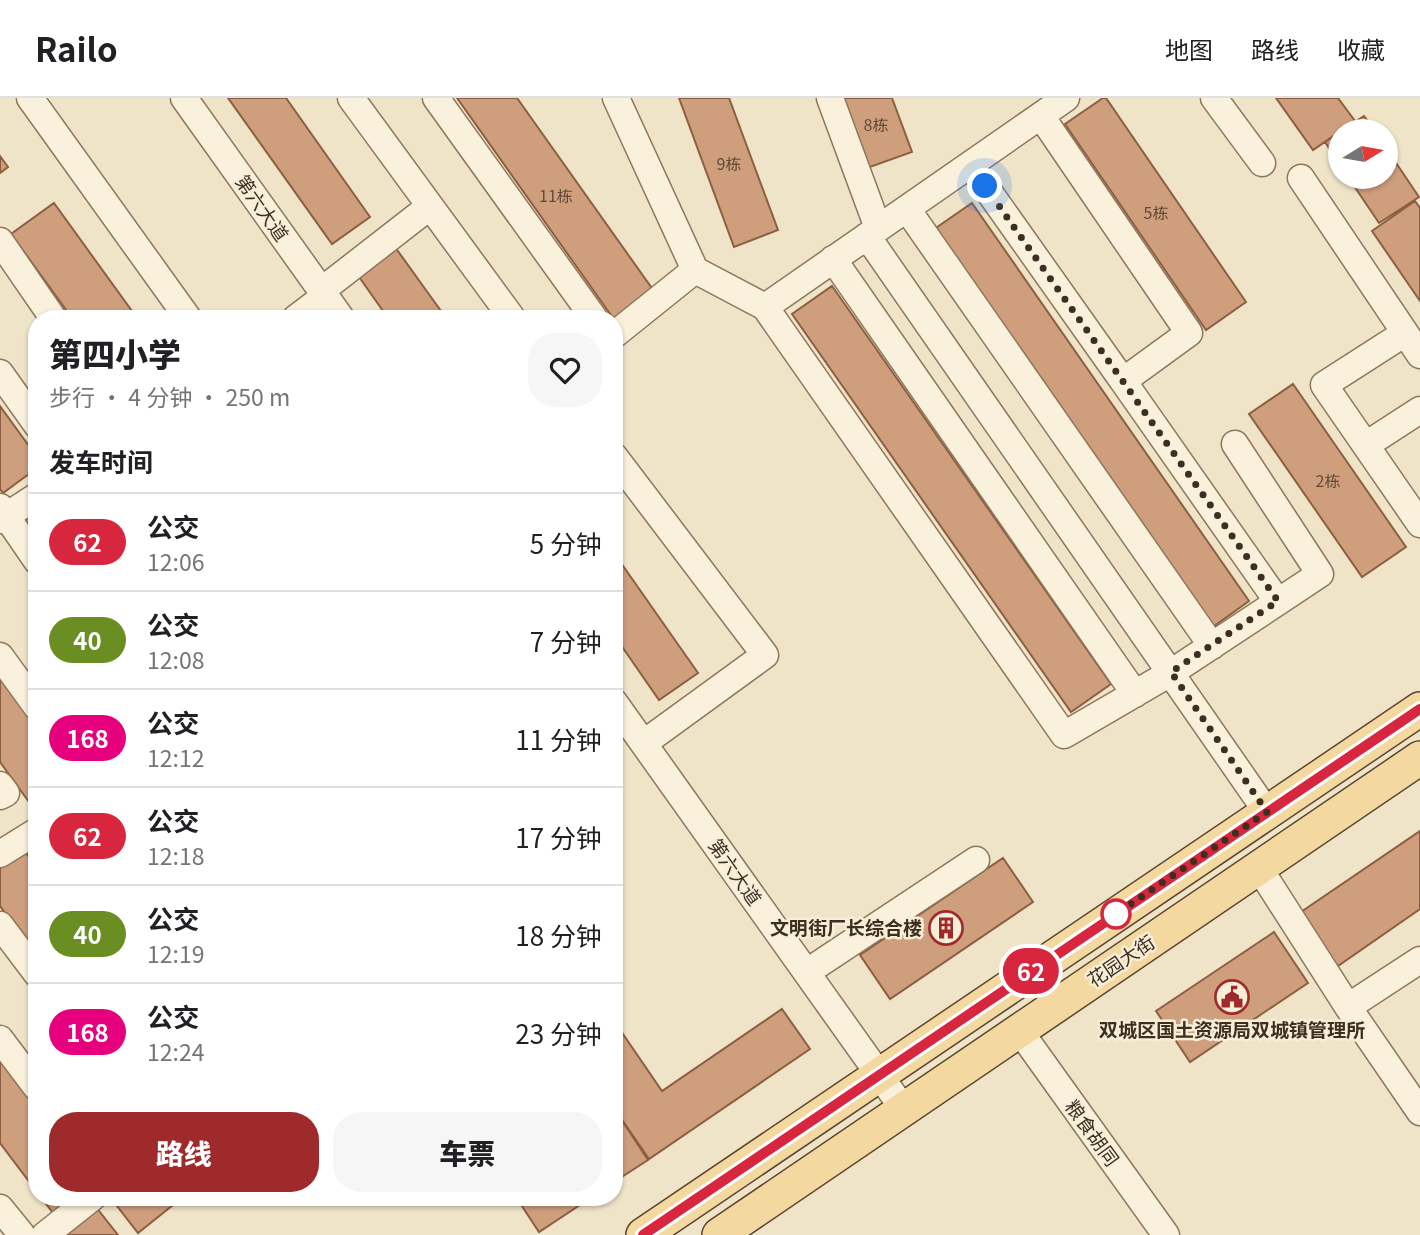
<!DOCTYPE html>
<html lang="zh">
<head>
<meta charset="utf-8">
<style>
	:root { --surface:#fff; --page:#f6f6f6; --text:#202124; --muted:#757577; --line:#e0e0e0; --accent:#9e2a2b }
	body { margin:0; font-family:Georgia,"Noto Sans SC",serif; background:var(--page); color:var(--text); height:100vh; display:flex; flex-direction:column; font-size:26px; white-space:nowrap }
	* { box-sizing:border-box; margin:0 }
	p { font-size:23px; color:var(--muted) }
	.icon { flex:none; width:38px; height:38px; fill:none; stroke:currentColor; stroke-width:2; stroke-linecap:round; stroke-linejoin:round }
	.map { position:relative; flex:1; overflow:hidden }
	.details { position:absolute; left:28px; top:212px; width:595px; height:896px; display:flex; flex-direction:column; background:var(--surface); border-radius:28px; box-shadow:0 2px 5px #0004 }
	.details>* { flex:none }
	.badge { padding:0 14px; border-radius:23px; font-size:24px; line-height:46px }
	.needle { width:46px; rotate:79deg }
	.fabs { position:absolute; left:1328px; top:21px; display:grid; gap:14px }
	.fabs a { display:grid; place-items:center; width:70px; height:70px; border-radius:50%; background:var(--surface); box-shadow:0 2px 5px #0004; font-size:35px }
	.you { position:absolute; width:35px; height:35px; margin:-18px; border:5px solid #fff; border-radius:50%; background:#1a73e8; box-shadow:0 0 0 10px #1a73e833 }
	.map>.badge { position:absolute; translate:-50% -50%; box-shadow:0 0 0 4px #fff }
	h2 { padding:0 21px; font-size:26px; line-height:63px }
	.round { display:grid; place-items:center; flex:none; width:74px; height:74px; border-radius:28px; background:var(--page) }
	.summary { display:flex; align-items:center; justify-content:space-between; height:119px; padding:0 21px }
	h1 { font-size:33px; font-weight:800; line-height:52px }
	.primary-button { display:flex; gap:14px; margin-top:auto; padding:14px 21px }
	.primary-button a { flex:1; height:80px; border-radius:28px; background:var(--accent); color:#fff; font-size:28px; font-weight:800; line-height:80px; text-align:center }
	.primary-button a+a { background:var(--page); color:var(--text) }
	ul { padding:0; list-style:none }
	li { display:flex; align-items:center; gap:21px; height:98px; padding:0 21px; border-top:2px solid var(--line) }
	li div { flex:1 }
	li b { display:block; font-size:26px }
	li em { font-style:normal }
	li .badge { min-width:77px; font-weight:700; text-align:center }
	header { display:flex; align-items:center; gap:42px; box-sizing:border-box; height:98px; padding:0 35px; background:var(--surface); border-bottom:2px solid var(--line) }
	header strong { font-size:33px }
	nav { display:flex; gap:38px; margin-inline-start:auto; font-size:24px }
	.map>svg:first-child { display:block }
	.building { fill:#cf9f7d; stroke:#8d5f41; stroke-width:2 }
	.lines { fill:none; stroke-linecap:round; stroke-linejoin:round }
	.minor-casing { stroke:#8d765c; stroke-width:29 }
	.major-casing { stroke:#5b4430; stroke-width:36 }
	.minor { stroke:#faf1dc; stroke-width:26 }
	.major { stroke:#f3d9a0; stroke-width:33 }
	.line-casing { stroke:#fff; stroke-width:16 }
	.line { stroke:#d7263d; stroke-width:10 }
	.walk { stroke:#3d2e20; stroke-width:7; stroke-dasharray:0 12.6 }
	.stop-dot { fill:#fff; stroke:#d7263d; stroke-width:3.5 }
	.labels { text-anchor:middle; stroke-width:5; stroke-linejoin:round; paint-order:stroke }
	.number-label { font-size:16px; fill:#624a37 }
	.street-label { font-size:19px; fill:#3d2e20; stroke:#f7eed8 }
	.poi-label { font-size:19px; font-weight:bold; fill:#3d2e20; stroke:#f7eed8; text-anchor:end }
</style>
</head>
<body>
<header>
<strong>Railo</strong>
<nav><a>地图</a><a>路线</a><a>收藏</a></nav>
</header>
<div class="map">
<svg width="1420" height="1137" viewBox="0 0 1420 1137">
	<rect width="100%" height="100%" fill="#f0e4c8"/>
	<!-- building -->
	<path class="building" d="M228 0H286L370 119 332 146Z
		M457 0H517L656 196 613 220Z
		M679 0H729L778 132 734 149Z
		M841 0H892L912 54 867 70Z
		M1103 0H1106L1246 204 1206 232 1065 26Z
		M1276 0H1338L1355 23 1313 52Z
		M1364 18 1375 33H1341Z
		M1340 34V67L1325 44Z
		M1386 50 1419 99 1379 125 1348 79H1386Z
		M0 58 8 69 0 75Z
		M1415 103 1420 110V203L1372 133Z
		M54 105 137 220H72L11 136Z
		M972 105 1249 503 1210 531 933 132Z
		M395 149 446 220H388L357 176Z
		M832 188 1111 586 1071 614 792 216Z
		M1293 286 1406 449 1362 479 1249 316Z
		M0 308 37 359V370L3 395 0 391Z
		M37 412V443L22 423Z
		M614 455 698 575 659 602 614 537Z
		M0 578 37 628V715L0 664Z
		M1420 733V811L1335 870 1298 816Z
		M23 751 37 770V857L0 808V769Z
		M1003 760 1033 804 890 901 860 857Z
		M1274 834 1308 885 1190 964 1156 913Z
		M782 911 810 951 649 1061 614 1010V923L662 993Z
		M0 957 37 1006V1094L0 1045Z
		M617 1015 648 1062 614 1084V1017Z
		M41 1099H82L56 1119Z
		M110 1099H183L138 1135Z
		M516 1099H592L539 1134Z
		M96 1109 118 1137H68L65 1134Z"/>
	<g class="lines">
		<!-- minor casing -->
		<g class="minor-casing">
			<path id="minor" d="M30 0 188 220
				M184 0 341 220
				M351 0 512 220
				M436 0 594 220
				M616 0 695 172 765 209 1064 637 1172 574 1320 476 1235 346
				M830 0 878 130
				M1214 0 1262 65
				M1041 18 1189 235 1123 283 1278 504
				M970 67 1123 283
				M1301 80 1420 257
				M907 111 1212 548
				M867 138 1267 714
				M0 143 53 220
				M833 161 1135 596
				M321 193 429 109
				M765 209 1066 0
				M296 220 325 198
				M1405 235 1324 287 1420 426
				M614 237 695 172
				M0 275 37 327
				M1366 347 1420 312
				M614 358 765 557 644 645
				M0 409 37 463
				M0 422 37 398
				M0 558 37 609
				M614 604 905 1013
				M0 687 6 695 0 698
				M0 756 37 733
				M1259 770 1348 909 1420 1014
				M0 827 37 876
				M807 874 976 762
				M1348 909 1420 862
				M1019 932 1166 1137
				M0 941 37 990
				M0 1110 22 1137
				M45 1137 93 1099"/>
		</g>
		<!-- major casing -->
		<g class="major-casing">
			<path id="major" d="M643 1137 1420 611
				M719 1137 1420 660"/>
		</g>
		<!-- minor -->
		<use href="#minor" class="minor"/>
		<!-- major -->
		<use href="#major" class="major"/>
	</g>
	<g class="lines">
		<!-- line casing -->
		<g class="line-casing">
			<path id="line" d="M643 1137 1420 611"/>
		</g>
		<!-- line -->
		<use href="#line" class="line"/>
		<!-- walk -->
		<path class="walk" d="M985 88 1278 503 1171 574 1267 714 1107 822 1116 816"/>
	</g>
	<!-- icons -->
	<defs>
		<g id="building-ring" transform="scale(1.75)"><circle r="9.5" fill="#f7eed8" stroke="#9e2a2b" stroke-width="1.5"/><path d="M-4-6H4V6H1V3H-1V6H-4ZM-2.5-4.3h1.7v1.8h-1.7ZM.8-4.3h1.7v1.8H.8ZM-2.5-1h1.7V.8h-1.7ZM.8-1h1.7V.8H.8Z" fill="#9e2a2b"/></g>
		<g id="civic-ring" transform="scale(1.75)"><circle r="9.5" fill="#f7eed8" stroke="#9e2a2b" stroke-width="1.5"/><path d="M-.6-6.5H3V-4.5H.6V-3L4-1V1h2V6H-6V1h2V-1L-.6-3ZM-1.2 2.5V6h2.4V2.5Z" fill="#9e2a2b"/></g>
	</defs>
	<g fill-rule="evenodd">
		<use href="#building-ring" x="946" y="830"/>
		<use href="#civic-ring" x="1232" y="899"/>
	</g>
	<!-- markers -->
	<circle class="stop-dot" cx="1116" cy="816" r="14"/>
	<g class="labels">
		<!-- number labels -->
		<g class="number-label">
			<text x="876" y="33">8栋</text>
			<text x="729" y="72">9栋</text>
			<text x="556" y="104">11栋</text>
			<text x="1156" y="121">5栋</text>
			<text x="1328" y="389">2栋</text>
		</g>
		<!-- street labels -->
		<g class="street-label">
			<text transform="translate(262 110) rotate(55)" y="7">第六大道</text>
			<text transform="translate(735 774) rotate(55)" y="7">第六大道</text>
			<text transform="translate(1121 863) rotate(-34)" y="7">花园大街</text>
			<text transform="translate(1092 1035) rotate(54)" y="7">粮食胡同</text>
		</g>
		<!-- poi labels -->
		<g class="poi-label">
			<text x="922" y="837">文明街厂长综合楼</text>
			<text x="1232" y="939" text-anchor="middle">双城区国土资源局双城镇管理所</text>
		</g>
	</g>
</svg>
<div class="fabs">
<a><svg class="needle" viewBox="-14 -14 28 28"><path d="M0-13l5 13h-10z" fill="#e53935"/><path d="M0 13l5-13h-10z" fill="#757577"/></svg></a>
</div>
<div class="you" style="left:985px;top:88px"></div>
<b class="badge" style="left:1031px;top:873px;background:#d7263d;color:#fff">62</b>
<section class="details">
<div class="summary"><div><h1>第四小学</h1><p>步行 · 4 分钟 · 250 m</p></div><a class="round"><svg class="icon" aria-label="heart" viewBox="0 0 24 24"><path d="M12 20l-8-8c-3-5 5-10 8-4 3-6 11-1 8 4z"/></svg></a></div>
<h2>发车时间</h2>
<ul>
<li><span class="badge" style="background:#d7263d;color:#fff">62</span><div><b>公交</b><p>12:06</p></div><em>5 分钟</em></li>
<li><span class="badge" style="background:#6b8e23;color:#fff">40</span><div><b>公交</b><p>12:08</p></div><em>7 分钟</em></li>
<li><span class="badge" style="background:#e6007e;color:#fff">168</span><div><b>公交</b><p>12:12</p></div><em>11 分钟</em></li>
<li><span class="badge" style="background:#d7263d;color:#fff">62</span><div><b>公交</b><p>12:18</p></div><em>17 分钟</em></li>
<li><span class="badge" style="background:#6b8e23;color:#fff">40</span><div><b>公交</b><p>12:19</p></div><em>18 分钟</em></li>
<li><span class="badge" style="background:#e6007e;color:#fff">168</span><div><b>公交</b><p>12:24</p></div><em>23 分钟</em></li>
</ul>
<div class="primary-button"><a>路线</a><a>车票</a></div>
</section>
</div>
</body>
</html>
